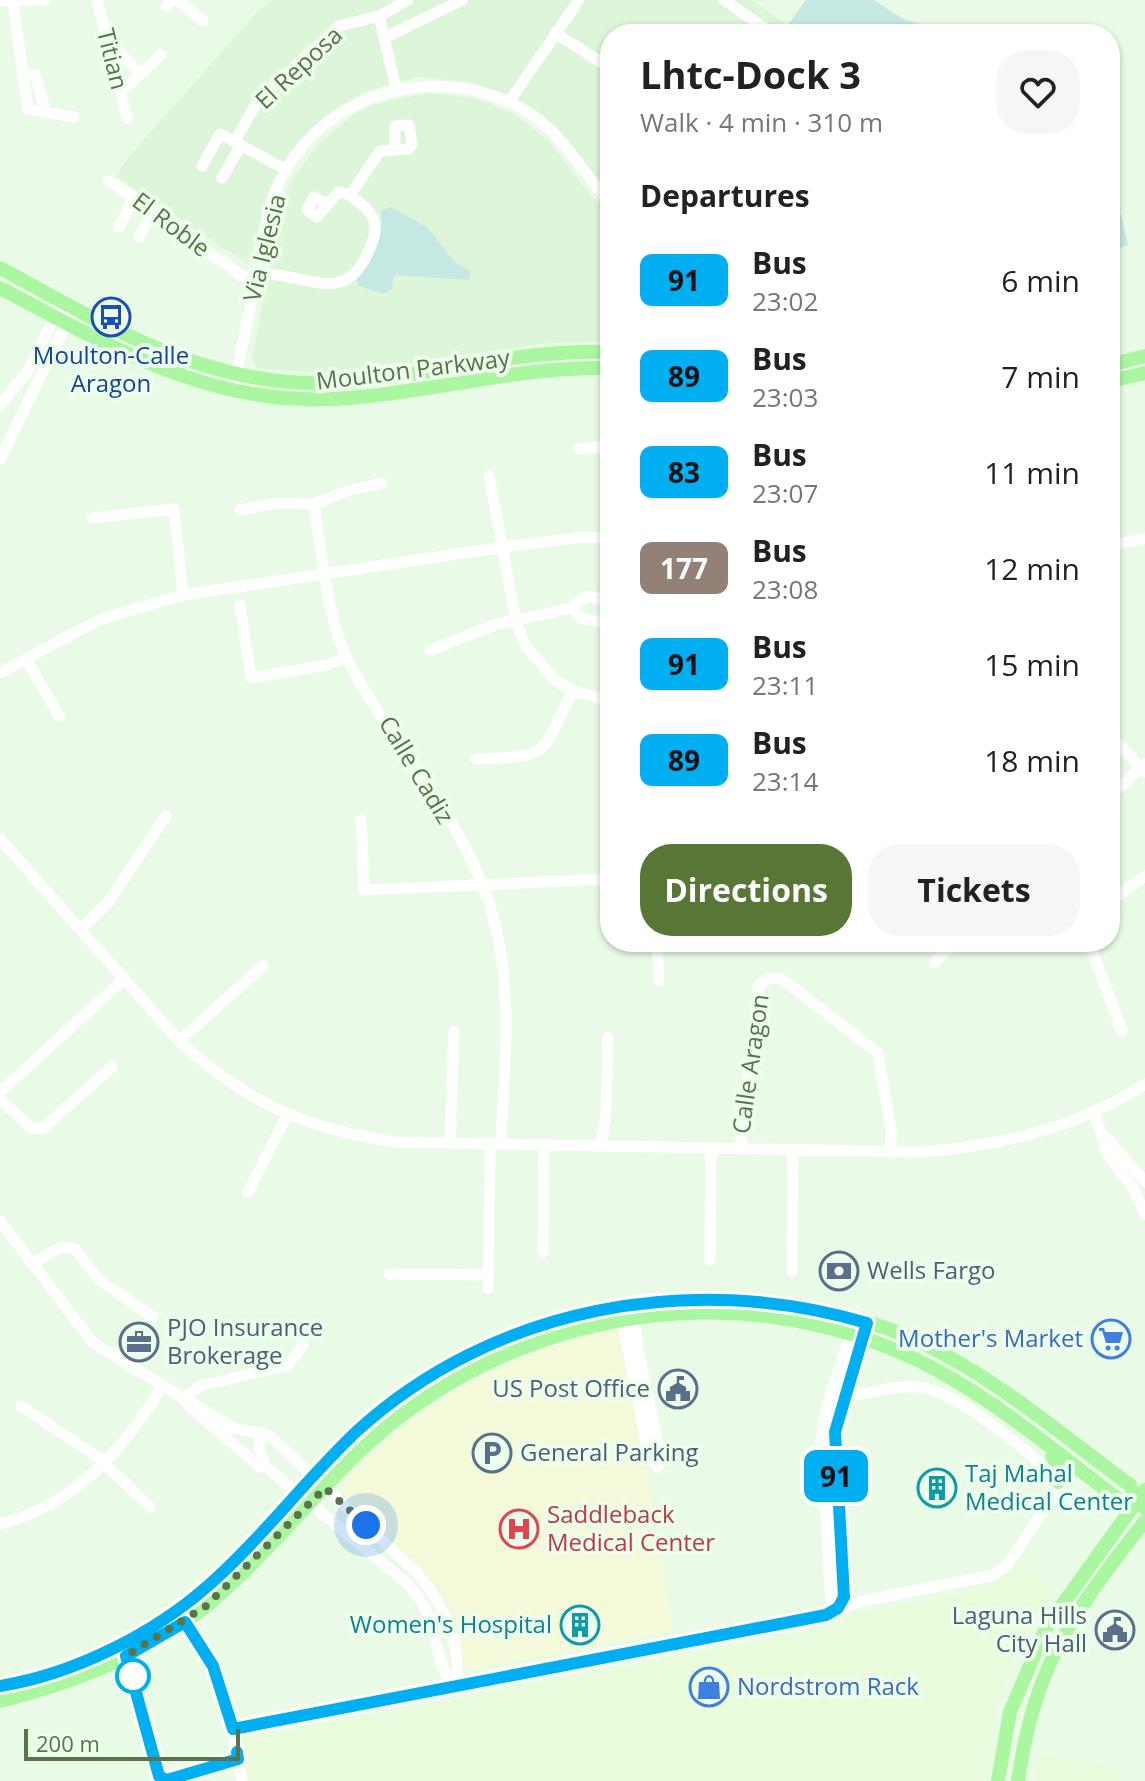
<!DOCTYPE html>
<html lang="en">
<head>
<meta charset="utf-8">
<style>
	:root { --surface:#fff; --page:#f6f6f6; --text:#222; --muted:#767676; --accent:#587737 }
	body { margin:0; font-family:"Open Sans",sans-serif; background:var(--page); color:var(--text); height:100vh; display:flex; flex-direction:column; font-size:30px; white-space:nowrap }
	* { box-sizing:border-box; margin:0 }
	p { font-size:26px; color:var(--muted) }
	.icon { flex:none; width:44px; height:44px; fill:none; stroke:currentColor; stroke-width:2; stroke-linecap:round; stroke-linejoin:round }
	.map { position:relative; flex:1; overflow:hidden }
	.sheet { position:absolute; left:600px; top:24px; width:520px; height:928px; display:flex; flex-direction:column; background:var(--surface); border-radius:32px; box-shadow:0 2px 6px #0004 }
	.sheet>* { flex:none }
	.badge { padding:0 16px; border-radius:12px; font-size:28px; line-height:52px }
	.scale { position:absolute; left:24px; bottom:20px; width:216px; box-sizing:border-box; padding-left:8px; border:4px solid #5b734c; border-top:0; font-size:22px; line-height:28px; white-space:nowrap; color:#5b734c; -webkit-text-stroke:6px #eefeec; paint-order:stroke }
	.you { position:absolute; width:40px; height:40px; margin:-20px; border:6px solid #fff; border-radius:50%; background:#1a73e8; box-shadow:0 0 0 12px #1a73e833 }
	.map>.badge { position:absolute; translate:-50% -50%; box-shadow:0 0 0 4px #fff }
	h2 { padding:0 40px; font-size:30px; line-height:72px }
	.round { display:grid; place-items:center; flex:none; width:84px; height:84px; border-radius:32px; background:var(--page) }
	.headline { display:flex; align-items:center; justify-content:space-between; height:136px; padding:0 40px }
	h1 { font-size:38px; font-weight:700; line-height:60px }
	.action { display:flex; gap:16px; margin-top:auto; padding:16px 40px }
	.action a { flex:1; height:92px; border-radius:32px; background:var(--accent); color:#fff; font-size:32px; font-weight:700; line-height:92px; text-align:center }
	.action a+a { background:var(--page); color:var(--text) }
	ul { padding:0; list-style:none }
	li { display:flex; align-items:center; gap:24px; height:96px; padding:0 40px }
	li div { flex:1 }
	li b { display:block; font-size:30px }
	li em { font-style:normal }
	li .badge { min-width:88px; font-weight:700; text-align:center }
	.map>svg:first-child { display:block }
	.residential { fill:#ddf5d8 }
	.commercial { fill:#e9fbda }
	.medical { fill:#f4f9d9 }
	.green { fill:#c5e8e3 }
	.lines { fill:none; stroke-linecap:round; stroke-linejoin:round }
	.minor { stroke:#fff; stroke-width:11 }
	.major { stroke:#abf7a1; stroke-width:14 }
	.line-casing { stroke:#fff; stroke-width:18 }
	.line { stroke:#00aff2; stroke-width:12 }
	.walk { stroke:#5b734c; stroke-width:8; stroke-dasharray:0 14.4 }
	.stop-dot { fill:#fff; stroke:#00aff2; stroke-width:4 }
	.labels { text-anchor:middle; stroke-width:8; stroke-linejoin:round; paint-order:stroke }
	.street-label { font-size:24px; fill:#5b734c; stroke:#eefeec }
	.transit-label { font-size:24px; fill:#164399; stroke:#eefeec }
	.service-label { font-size:24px; fill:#4e5e75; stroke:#eefeec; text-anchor:start }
	.shop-label { font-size:24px; fill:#366cbe; stroke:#eefeec; text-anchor:end }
	.culture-label { font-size:24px; fill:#0d838f; stroke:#eefeec; text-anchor:start }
	.health-label { font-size:24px; fill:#be3a42; stroke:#eefeec; text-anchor:start }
</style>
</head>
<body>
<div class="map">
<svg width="1145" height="1781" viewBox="0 0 1145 1781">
	<rect width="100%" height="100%" fill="#e9fbe6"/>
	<!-- residential -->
	<path class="residential" d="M272 0H752L800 34H610V192L592 177 557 128 528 105 466 81 418 77 368 90 327 115 294 149 267 199 248 264 116 177 127 159 258 11Z
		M429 93 472 98 513 113 550 142 589 194 610 213V341L547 343 363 370 317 373 257 368 252 359 282 204 292 180 319 143 352 116 375 104Z"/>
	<!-- commercial -->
	<path class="commercial" d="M1017 1558 1058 1589 1014 1654 996 1708 988 1781H250L243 1740 829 1628 859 1612 979 1591 995 1582Z
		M1039 1755 1108 1764 1124 1781H1036Z"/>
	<!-- medical -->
	<path class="medical" d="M610 1330 618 1332 647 1477 673 1632 466 1670 454 1616 440 1588 342 1492V1484L414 1417 477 1378 549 1347Z"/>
	<!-- green -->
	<path class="green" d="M806 0H874L905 20 958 34H799L787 26Z
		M1110 170 1128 245 1120 248 1110 242Z
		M391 207 427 227 454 261 471 272 469 280 394 275 392 289 384 294 359 286 356 280C373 258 384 239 381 211Z"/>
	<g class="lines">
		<!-- minor -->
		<path class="minor" d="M97 0 127 118
			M178 0 203 21
			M724 0 773 34
			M0 1 45 0
			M13 3 28 109 74 117
			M166 6 171 0
			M379 16 396 88
			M555 33 610 68
			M384 38 462 0
			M110 43 141 74
			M22 75 35 74 46 113
			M121 92 161 55
			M509 102 579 0
			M235 141 259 99 339 26 379 16 408 0
			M202 166 220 134 287 170
			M222 178 241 145
			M109 181C150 207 185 241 228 265 233 268 237 274 242 276 250 278 258 273 266 274 314 276 348 308 372 243 381 218 369 210 350 195
			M326 203 314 197 307 210 317 217 338 192 350 195 380 151 408 149 412 145 409 125 395 126V148
			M119 227 134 197
			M139 237 153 212
			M233 391C242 348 251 304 260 260 264 240 266 219 272 200 309 92 442 54 534 116 565 138 585 175 610 203
			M0 405 28 371 62 302
			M579 449 610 446
			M0 459 74 308
			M489 476 516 621 525 645 554 679 573 691 610 701
			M314 504C320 545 329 624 347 659 392 745 465 819 492 913 514 988 504 1067 501 1144
			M240 510 277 503 314 504 347 491 382 483
			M92 518 174 509 183 595
			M1110 546 1145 538
			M240 605 251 678 327 665 346 657
			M571 608 581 618 610 624
			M430 650 498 624 571 608 587 596 610 601
			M26 659 59 716
			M0 673 101 619 183 595 504 547 575 538 610 537
			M1110 735 1145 772
			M476 759C553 756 539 757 573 691
			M1110 796 1145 764
			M361 820 364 890 610 879
			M0 839 179 1041C247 1103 304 1128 394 1142L922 1152C999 1146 1080 1127 1145 1084
			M1110 902 1145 876
			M81 929 109 901 166 816
			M657 942 659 981
			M1089 942 1122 1031
			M934 963 956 942
			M179 1041 263 966
			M0 1092 125 978
			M0 1099 30 1127 42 1129 112 1067
			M1094 1111 1107 1153 1133 1188 1145 1214
			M1105 1136 1145 1182
			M450 1143 454 1031
			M601 1145 606 1116 608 1038
			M740 1149 758 988C765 979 770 976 782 979L878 1053 891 1130V1153
			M248 1192 287 1116
			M0 1221 93 1343 233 1428 270 1436 418 1574C443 1604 466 1650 454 1689
			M543 1252 544 1144
			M710 1260 711 1148
			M32 1264 61 1247 75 1249 99 1280 153 1317
			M792 1271 793 1150
			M389 1274 488 1275
			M488 1289 490 1144
			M633 1311 638 1349 660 1455 658 1467
			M621 1314 649 1457 658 1467
			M183 1399 200 1386 288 1365 303 1345
			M188 1405 254 1462 260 1467 265 1466 409 1585C441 1620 431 1656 454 1689
			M21 1406 99 1458 150 1507
			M261 1432 259 1448 265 1466
			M0 1524C74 1505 125 1449 162 1386
			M838 1608 831 1599 821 1440 827 1406 852 1328
			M838 1608 844 1597 835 1432 867 1323
			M180 1615 213 1666 233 1729 242 1781
			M233 1729 826 1615 858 1602 994 1575 1009 1563 1058 1488 1053 1473C1019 1447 958 1390 917 1387 887 1384 861 1400 831 1394"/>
		<!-- major -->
		<path class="major" d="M0 268C104 324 205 387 327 383 422 380 514 348 610 352
			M0 288C114 348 215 410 349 398 437 391 522 366 610 368
			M1110 365 1145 356
			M1110 381 1145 373
			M1052 1457 1063 1470 1058 1482
			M0 1686C75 1674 152 1633 210 1584 254 1546 291 1497 332 1456 371 1418 412 1381 462 1357 603 1288 780 1276 924 1344 999 1380 1064 1437 1130 1485L1136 1502
			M0 1701C73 1683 146 1655 205 1607 262 1560 308 1501 361 1450 508 1311 733 1271 917 1360 990 1395 1054 1451 1119 1500L1136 1502 1145 1508
			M998 1781 1010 1712 1047 1626 1145 1490
			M1018 1781C1035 1663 1073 1613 1145 1521"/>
	</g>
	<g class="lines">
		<!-- line casing -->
		<g class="line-casing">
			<path id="line" d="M0 1686C74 1674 154 1634 210 1584 263 1537 306 1479 357 1431 494 1306 692 1271 867 1323L835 1432 844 1597 838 1608 826 1615 233 1729 213 1666 185 1622 126 1656 159 1776 167 1780 238 1759 237 1752"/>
		</g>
		<!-- line -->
		<use href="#line" class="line"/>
		<!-- walk -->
		<path class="walk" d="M133 1676 126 1656 206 1606 325 1488 366 1525"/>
	</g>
	<!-- icons -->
	<defs>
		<g id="bus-ring" transform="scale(2)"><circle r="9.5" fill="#eefeec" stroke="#1a4fb4" stroke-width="1.5"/><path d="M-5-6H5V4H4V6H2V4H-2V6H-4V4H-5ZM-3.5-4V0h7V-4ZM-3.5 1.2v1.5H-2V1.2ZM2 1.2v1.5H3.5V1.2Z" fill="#1a4fb4"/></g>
		<g id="bank-ring" transform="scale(2)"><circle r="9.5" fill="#eefeec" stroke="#5c6f8a" stroke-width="1.5"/><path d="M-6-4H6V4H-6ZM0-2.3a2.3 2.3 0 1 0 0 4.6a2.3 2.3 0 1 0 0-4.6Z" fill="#5c6f8a"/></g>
		<g id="supermarket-ring" transform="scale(2)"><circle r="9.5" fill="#eefeec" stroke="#3f7fe0" stroke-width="1.5"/><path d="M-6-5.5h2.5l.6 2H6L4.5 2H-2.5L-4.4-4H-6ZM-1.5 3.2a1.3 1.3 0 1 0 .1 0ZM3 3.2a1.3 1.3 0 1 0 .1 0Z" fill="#3f7fe0"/></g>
		<g id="office-ring" transform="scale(2)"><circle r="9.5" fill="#eefeec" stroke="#5c6f8a" stroke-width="1.5"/><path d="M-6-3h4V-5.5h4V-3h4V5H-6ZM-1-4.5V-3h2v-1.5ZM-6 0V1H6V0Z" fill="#5c6f8a"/></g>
		<g id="civic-ring" transform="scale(2)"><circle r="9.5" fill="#eefeec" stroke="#5c6f8a" stroke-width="1.5"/><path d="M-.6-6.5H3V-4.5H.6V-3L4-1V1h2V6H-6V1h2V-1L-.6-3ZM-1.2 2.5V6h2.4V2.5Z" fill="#5c6f8a"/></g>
		<g id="parking-ring" transform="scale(2)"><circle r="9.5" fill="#eefeec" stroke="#5c6f8a" stroke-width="1.5"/><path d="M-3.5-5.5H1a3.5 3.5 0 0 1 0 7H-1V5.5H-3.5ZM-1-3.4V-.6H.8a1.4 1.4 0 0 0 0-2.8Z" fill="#5c6f8a"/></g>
		<g id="building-ring" transform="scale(2)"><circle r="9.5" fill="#eefeec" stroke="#0f9aa8" stroke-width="1.5"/><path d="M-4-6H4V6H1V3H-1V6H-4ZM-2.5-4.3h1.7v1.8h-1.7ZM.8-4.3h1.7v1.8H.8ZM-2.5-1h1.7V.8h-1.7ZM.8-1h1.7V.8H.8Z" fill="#0f9aa8"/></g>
		<g id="hospital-ring" transform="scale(2)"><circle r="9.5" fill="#eefeec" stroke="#e0444e" stroke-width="1.5"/><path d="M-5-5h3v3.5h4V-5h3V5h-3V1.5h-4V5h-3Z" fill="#e0444e"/></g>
		<g id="shop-ring" transform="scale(2)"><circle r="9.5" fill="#eefeec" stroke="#3f7fe0" stroke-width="1.5"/><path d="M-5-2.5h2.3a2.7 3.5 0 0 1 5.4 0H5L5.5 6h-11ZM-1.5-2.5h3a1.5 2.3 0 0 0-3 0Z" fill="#3f7fe0"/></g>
	</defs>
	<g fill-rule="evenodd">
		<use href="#bus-ring" x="111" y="317"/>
		<use href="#bank-ring" x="839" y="1271"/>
		<use href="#supermarket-ring" x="1111" y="1339"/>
		<use href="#office-ring" x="139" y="1342"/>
		<use href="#civic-ring" x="678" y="1389"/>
		<use href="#parking-ring" x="492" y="1453"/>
		<use href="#building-ring" x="937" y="1488"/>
		<use href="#hospital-ring" x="519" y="1529"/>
		<use href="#building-ring" x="580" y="1625"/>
		<use href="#civic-ring" x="1115" y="1630"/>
		<use href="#shop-ring" x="709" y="1687"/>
	</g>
	<!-- markers -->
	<circle class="stop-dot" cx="133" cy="1676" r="16"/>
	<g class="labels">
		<!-- street labels -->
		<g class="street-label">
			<text transform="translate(112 59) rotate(76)" y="8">Titian</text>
			<text transform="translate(299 68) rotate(-43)" y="8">El Reposa</text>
			<text transform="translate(171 225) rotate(37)" y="8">El Roble</text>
			<text transform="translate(265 248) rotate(-76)" y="8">Via Iglesia</text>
			<text transform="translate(413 370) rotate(-7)" y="8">Moulton Parkway</text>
			<text transform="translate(416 770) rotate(59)" y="8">Calle Cadiz</text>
			<text transform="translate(751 1064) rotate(-82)" y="8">Calle Aragon</text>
		</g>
		<!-- transit labels -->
		<g class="transit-label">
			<text x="111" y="364">Moulton-Calle<tspan x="111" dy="28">Aragon</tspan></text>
		</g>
		<!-- service labels -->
		<g class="service-label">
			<text x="867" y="1279">Wells Fargo</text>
			<text x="167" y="1336">PJO Insurance<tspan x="167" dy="28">Brokerage</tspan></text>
			<text x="650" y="1397" text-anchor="end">US Post Office</text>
			<text x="520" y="1461">General Parking</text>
			<text x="1087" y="1624" text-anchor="end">Laguna Hills<tspan x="1087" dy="28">City Hall</tspan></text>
		</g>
		<!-- shop labels -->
		<g class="shop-label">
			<text x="1083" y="1347">Mother's Market</text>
			<text x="737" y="1695" text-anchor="start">Nordstrom Rack</text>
		</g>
		<!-- culture labels -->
		<g class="culture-label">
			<text x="965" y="1482">Taj Mahal<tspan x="965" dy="28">Medical Center</tspan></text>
			<text x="552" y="1633" text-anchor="end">Women's Hospital</text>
		</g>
		<!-- health labels -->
		<g class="health-label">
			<text x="547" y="1523">Saddleback<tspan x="547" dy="28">Medical Center</tspan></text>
		</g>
	</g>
</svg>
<div class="scale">200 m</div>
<div class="you" style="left:366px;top:1525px"></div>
<b class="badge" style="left:836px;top:1476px;background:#00aff2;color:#111">91</b>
<section class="sheet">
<div class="headline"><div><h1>Lhtc-Dock 3</h1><p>Walk · 4 min · 310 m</p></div><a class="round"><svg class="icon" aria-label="heart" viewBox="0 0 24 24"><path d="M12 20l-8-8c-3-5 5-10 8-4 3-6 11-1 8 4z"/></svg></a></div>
<h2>Departures</h2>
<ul>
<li><span class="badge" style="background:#00aff2;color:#111">91</span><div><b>Bus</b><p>23:02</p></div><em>6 min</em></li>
<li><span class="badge" style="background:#00aff2;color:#111">89</span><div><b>Bus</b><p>23:03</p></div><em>7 min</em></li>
<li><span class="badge" style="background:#00aff2;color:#111">83</span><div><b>Bus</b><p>23:07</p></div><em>11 min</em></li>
<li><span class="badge" style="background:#938177;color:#fff">177</span><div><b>Bus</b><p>23:08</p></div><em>12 min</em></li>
<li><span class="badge" style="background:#00aff2;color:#111">91</span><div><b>Bus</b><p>23:11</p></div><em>15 min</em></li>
<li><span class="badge" style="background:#00aff2;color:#111">89</span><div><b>Bus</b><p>23:14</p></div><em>18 min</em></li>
</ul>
<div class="action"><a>Directions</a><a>Tickets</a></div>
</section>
</div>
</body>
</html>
